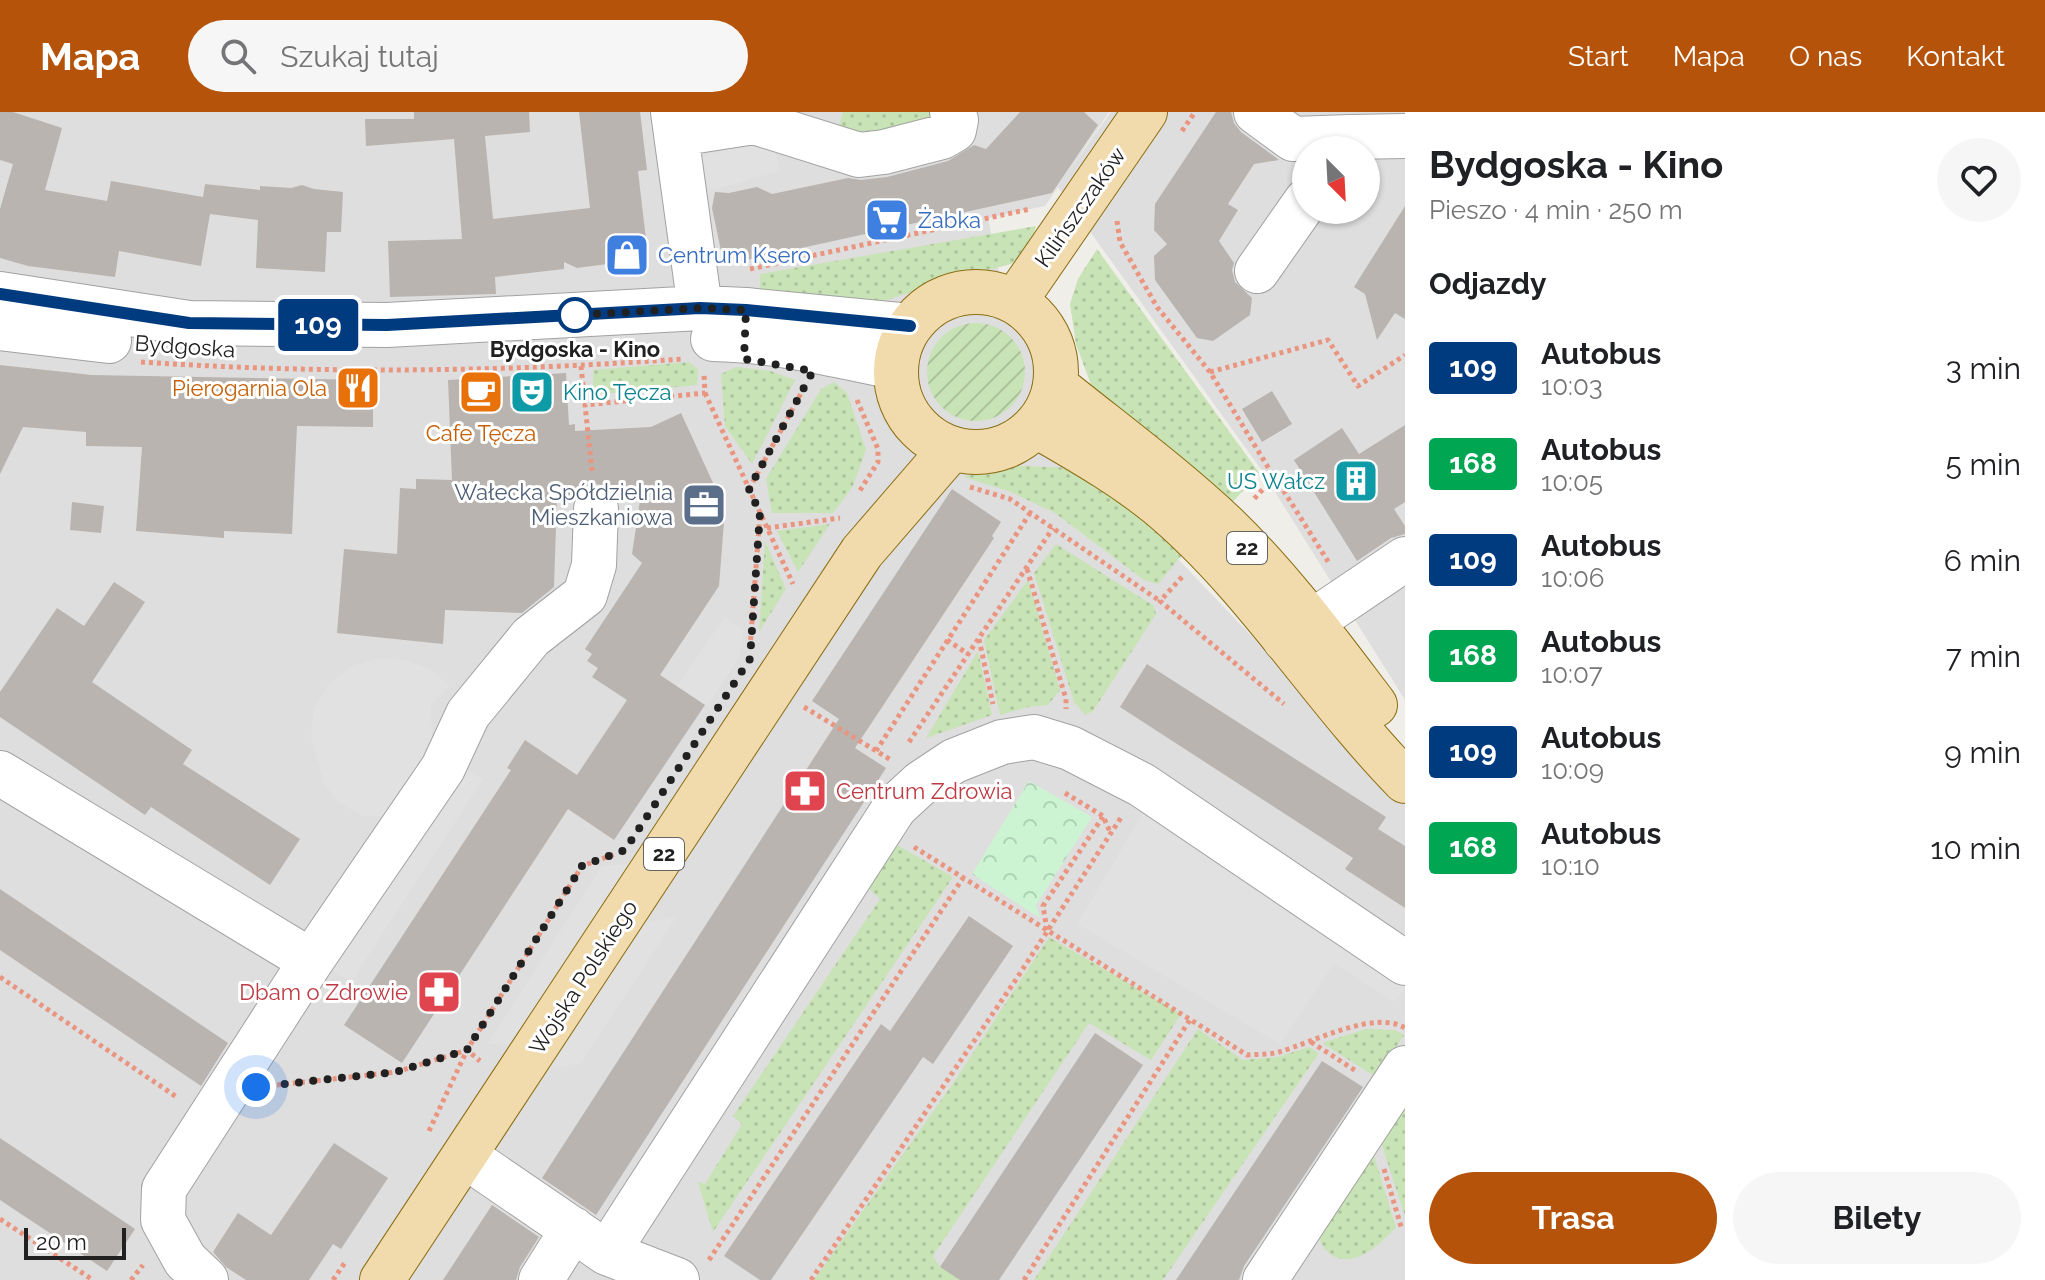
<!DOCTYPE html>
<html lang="pl">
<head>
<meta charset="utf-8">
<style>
	:root { --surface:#fff; --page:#f6f6f6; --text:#202124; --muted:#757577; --accent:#b45309 }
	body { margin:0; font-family:Raleway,sans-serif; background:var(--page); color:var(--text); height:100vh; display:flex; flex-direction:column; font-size:30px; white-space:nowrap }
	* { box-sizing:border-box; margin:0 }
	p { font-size:26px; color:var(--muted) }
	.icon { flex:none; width:44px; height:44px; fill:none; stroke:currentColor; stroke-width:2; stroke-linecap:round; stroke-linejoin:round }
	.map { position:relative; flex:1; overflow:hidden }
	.details { display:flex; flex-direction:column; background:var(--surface); width:640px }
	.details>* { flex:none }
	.badge { padding:0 16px; border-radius:6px; font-size:28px; line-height:52px }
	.needle { width:52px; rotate:156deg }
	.fabs { position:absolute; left:1292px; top:24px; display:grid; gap:16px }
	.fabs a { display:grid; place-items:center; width:88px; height:88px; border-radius:50%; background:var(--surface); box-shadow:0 2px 6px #0004; font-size:40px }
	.scale { position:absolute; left:24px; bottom:20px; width:102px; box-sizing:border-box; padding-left:8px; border:4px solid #212121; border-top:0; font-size:22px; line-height:28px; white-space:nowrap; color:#212121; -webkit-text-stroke:6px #fff; paint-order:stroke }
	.you { position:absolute; width:40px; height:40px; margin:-20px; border:6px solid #fff; border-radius:50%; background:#1a73e8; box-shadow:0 0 0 12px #1a73e833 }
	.map>.badge { position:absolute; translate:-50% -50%; box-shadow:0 0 0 4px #fff }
	h2 { padding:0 24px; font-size:30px; line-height:72px }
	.round { display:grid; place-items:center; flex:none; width:84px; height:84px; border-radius:42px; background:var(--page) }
	.overview { display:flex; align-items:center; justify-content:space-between; height:136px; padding:0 24px }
	h1 { font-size:38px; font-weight:700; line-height:60px }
	.primary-button { display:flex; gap:16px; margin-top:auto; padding:16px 24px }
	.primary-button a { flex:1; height:92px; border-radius:48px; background:var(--accent); color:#fff; font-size:32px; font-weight:700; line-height:92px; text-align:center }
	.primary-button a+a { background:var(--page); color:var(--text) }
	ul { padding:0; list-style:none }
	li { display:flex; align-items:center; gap:24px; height:96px; padding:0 24px }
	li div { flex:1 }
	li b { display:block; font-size:30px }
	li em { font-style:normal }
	li .badge { min-width:88px; font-weight:700; text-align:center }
	header { display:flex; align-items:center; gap:48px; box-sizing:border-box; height:112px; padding:0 40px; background:var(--accent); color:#fff }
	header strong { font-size:38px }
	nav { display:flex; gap:44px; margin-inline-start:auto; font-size:28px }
	.search { width:560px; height:72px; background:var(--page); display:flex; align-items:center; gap:20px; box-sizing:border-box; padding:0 28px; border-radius:44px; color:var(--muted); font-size:30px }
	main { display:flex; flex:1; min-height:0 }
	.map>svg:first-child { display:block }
	.residential { fill:#dfdede; fill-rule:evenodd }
	.grass { fill:url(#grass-dots) }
	.park { fill:url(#park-crowns) }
	.garden { fill:url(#garden-furrows) }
	.parking { fill:#e1e1e1 }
	.building { fill:#b9b4af }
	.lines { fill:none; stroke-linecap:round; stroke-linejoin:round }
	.minor-casing { stroke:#a2a2a2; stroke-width:46 }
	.major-casing { stroke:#8b6e13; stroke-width:46 }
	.path { stroke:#e99580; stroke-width:5; stroke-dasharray:4 4; stroke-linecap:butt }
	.minor { stroke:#fff; stroke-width:44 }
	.major { stroke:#f1daac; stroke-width:44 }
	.line-casing { stroke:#fff; stroke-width:18 }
	.line { stroke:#003b80; stroke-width:12 }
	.walk { stroke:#212121; stroke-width:8; stroke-dasharray:0 14.4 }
	.stop-dot { fill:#fff; stroke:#003b80; stroke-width:4 }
	.labels { text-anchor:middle; stroke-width:6; stroke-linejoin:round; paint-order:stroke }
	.shield { fill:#fff; stroke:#646464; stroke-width:2 }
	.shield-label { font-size:20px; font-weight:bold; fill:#212121 }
	.street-label { font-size:22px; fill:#212121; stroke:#fff }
	.shop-label { font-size:22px; fill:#366cbe; stroke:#fff; text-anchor:start }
	.stop-label { font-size:22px; font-weight:bold; fill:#212121; stroke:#fff }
	.food-label { font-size:22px; fill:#c56008; stroke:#fff; text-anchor:end }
	.culture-label { font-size:22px; fill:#0d838f; stroke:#fff; text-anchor:start }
	.service-label { font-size:22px; fill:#4e5e75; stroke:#fff; text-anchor:end }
	.health-label { font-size:22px; fill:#be3a42; stroke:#fff; text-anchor:start }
</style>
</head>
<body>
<header>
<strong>Mapa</strong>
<div class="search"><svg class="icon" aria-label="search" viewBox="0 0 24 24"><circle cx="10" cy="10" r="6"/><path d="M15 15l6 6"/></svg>Szukaj tutaj</div>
<nav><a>Start</a><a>Mapa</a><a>O nas</a><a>Kontakt</a></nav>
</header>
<main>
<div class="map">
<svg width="1405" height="1168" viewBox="0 0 1405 1168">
	<defs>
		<pattern id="grass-dots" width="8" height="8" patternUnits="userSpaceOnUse" patternTransform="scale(2)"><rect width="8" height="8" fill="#c8e3b5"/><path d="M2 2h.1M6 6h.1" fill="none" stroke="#acc29b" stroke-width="1.8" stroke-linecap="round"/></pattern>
		<pattern id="park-crowns" width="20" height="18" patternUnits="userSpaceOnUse" patternTransform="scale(2)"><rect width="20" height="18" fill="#ccf4d3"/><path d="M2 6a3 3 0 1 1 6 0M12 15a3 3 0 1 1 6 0" fill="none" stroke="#afd1b5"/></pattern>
		<pattern id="garden-furrows" width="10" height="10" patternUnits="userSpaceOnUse" patternTransform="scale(2)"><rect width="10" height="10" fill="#c8e3b5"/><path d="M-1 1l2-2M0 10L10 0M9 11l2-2" fill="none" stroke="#acc29b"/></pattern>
	</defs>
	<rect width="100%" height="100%" fill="#f0eee9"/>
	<!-- residential -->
	<path class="residential" d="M0 0H1109L1069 59 1111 0H1405V588L1260 356 1058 75 1045 94 988 106 1008 204 1082 286 1136 403 1405 685V1168H0ZM1306 38H1366V98H1306Z"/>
	<!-- grass -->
	<path class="grass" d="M843 0H930L934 17 836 25Z
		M1036 114 1028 141 1011 152 939 171 881 190 760 188V162Z
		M1097 137 1260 362 1226 396 1094 281 1076 232 1070 192 1078 167Z
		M689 250 698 257 697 273 593 283V258Z
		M736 255 770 259 795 268 752 352 725 314 721 262Z
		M834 270 847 281 866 338 852 376 833 401H772L766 367 821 277Z
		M993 353 1076 356 1188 436 1158 472 1144 468 1055 401 1011 380 964 365Z
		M830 412 798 460 777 419Z
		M765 429 786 477 759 520 765 430Z
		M1056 432 1154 494 1156 502 1093 599 1085 603 1074 590 1034 461Z
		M1028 468 1060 578 1048 593 1028 595 1000 603 984 528Z
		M978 539 992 603 926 626Z
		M892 730 953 765 713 1120 698 1070 705 1072 742 1012 733 1004 880 787 864 772Z
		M1049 825 1181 902 1151 948 1089 911 933 1144 940 1155 960 1168H814L954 970Z
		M1198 917 1243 948 1278 945 1309 935 1319 941 1163 1168H1034Z
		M1366 917 1395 918 1404 923 1376 965 1322 931Z
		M1405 982V1104L1378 1021Z
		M1369 1028 1396 1115C1382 1131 1353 1159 1330 1142 1321 1135 1318 1123 1313 1114Z"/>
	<!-- park -->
	<path class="park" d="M1029 669 1092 705 1036 793 1040 806 972 762Z"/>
	<!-- garden -->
	<path class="garden" d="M927 260a49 49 0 1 1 98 0a49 49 0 1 1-98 0Z"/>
	<!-- parking -->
	<path class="parking" d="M772 26 780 59 709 79 699 45Z
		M725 505 744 518 739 546 708 593H705L677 574Z
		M379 546 406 548 429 557 450 574 431 592 432 625 391 704H363L338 690 324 671 311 625 314 597 328 573 352 554Z
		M461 653 483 667 351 870 327 855Z
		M1146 696 1405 862V876L1394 890 1334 851 1280 932 1077 812Z
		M636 751 518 930 487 933 602 754Z
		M677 804 581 951 545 958 640 812Z"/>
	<!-- building -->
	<path class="building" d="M0 0H13L62 16 45 78 107 89 111 69 203 85 205 72 260 78V74L291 76 302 73 314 77 343 80 341 120H327L325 160 256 156 258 108 210 102 201 154 119 139 115 165 28 154 0 146V97L13 52 0 48Z
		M414 0H529L530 20 485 24 493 107 590 96 579 0H640L647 58 638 59 647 136 638 148 577 156 564 150V157L495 165 496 182 390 185 388 129 462 127 454 27 366 34 365 7H414Z
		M1020 0H1084L1098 13 1052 81 724 153 712 96 715 80 729 81 757 75 772 82 848 66 861 68 887 65 948 49 974 33 986 37Z
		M1216 0H1231L1234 11 1241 20 1279 48 1254 52 1228 92 1238 98 1219 129 1234 151 1232 158 1235 170 1252 186 1250 203 1213 229 1197 226 1155 168 1154 144 1167 132 1154 118 1155 92Z
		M1405 94V207L1395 201 1377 228 1365 182 1354 175Z
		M0 253 92 263 373 268V315L297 314 292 422 224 419V426L136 419 142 335 86 334V320L23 315 0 362Z
		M566 261 569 313 575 312V319L651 315 681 301 725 397 719 474 660 563 705 593 614 728 568 697 402 951 344 913 511 658 507 656 525 628 577 663 627 588 592 565 598 556 587 549 592 542 585 537 642 451 632 442 641 382 616 383 609 375 596 372 584 375 575 384 557 385 554 475 522 501 445 498 443 532 337 521 344 437 397 442 400 376 416 377V367L452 368 448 268Z
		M1272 279 1292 312 1262 330 1242 297Z
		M1405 313V390L1394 397 1405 414V422L1391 426 1357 449 1294 348 1342 316 1359 342Z
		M952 377 1001 410 992 424 994 426 855 636 886 656 596 1103 542 1066 839 607 812 589Z
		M72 390 104 394 101 421 70 418Z
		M114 470 145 490 92 570 192 638 183 652 300 727 270 773 151 695 145 703 0 605V580L57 496 84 514Z
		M1147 552 1386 705 1378 717 1405 734V796L1345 757 1353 746 1120 595Z
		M0 777 228 931 201 974 0 838Z
		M969 804 1013 834 933 952 923 945 771 1168H760L724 1144 881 912 890 919Z
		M1095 921 1143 953 999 1168H960L940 1155Z
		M1322 949 1363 975 1244 1154 1239 1168H1176Z
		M0 1026 135 1117 107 1159 0 1088Z
		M334 1031 388 1066 341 1137 333 1132 309 1168H246L226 1155 213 1140 238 1101 271 1123Z
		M492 1093 539 1125 520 1155 516 1168H443Z"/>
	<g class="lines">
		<!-- minor casing -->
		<g class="minor-casing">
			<path id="minor" d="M673 0 700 196
				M1256 0 1293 27 1350 25
				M677 22 754 10 859 43 884 40 942 25 954 18 956 8 952 0
				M1341 38 1350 25 1405 24
				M1257 159 1306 89
				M0 182 189 211 387 213 700 196 746 198 910 214
				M0 216 109 229
				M713 227C775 228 835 243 895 255
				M1285 528 1405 447
				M0 661 311 849 164 1077 163 1108 185 1148 206 1168
				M311 849 443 656 468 602 531 525 585 483 594 453 596 397
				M465 1044 607 1141 677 1168
				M607 1141 895 695 921 671 954 649 1002 630 1034 625 1070 636 1142 673 1405 851
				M541 1168 573 1117
				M1265 1168 1405 956"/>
		</g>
		<!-- major casing -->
		<g class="major-casing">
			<path id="major" d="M896 260a80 80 0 1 1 160 0a80 80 0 1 1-160 0Z
				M1015 189 1145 0
				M1056 274C1113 320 1173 364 1226 414 1282 468 1328 531 1375 593
				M1037 314C1078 338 1121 362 1159 393 1254 472 1319 581 1405 669
				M382 1168 862 440 951 337"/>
		</g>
		<!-- path -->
		<path class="path" d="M1182 19 1195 0
			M1117 109 1120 130 1157 195 1210 260 1274 365 1254 387
			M750 157 1030 97
			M141 250C321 262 502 260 682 247
			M581 254 585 292
			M1210 260 1328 228 1358 274 1405 243
			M705 281 793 472
			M857 288 878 337V350L859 380
			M592 359 585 293 705 281 704 262
			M1275 365 1329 451
			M970 375 1010 387 1160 489
			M749 377 805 274
			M767 416 840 406
			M1027 457 1066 587V597
			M1182 465 1160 489 1284 592
			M979 527 993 592
			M947 528 968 542
			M750 536 760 402
			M804 595 891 648
			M909 630 1053 416
			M876 639 1030 401
			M1065 681 1103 704 1110 720
			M914 735 1247 943C1258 942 1269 943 1279 940 1311 931 1375 897 1405 916
			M1047 818 1043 794 1104 703
			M0 865 178 986
			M1311 930 1356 959
			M277 973 396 960 467 938 480 949
			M429 1019 467 938 582 754 615 742
			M1384 1057 1402 1118
			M0 1107 93 1168
			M709 1148 963 766
			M131 1168 143 1153
			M333 1168 346 1149
			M811 1168 1015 869 1122 704
			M1024 1168 1191 906"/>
		<!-- minor -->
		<use href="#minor" class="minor"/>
		<!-- major -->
		<use href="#major" class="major"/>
	</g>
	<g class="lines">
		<!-- line casing -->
		<g class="line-casing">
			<path id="line" d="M0 182 189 211 387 213 700 196 746 198 910 214"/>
		</g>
		<!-- line -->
		<use href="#line" class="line"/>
		<!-- walk -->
		<path class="walk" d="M256 975 396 960 467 938 582 754 625 738 750 547 760 401 749 377 813 259 744 247 746 198 700 196 575 203"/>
	</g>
	<!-- icons -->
	<defs>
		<g id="supermarket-square" transform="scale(2.3)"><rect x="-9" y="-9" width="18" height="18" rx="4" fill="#3f7fe0" stroke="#fff"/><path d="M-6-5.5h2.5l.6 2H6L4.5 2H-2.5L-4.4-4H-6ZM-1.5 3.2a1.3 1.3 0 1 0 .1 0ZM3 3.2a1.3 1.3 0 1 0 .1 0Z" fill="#fff"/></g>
		<g id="shop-square" transform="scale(2.3)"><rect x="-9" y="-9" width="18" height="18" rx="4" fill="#3f7fe0" stroke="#fff"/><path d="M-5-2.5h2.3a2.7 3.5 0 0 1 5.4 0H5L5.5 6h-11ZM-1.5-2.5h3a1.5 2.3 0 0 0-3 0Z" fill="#fff"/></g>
		<g id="restaurant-square" transform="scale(2.3)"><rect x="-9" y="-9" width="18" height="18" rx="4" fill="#e8710a" stroke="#fff"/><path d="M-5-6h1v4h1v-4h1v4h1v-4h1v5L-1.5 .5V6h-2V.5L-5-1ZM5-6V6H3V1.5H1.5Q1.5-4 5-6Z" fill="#fff"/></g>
		<g id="cafe-square" transform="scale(2.3)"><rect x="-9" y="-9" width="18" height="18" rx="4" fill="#e8710a" stroke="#fff"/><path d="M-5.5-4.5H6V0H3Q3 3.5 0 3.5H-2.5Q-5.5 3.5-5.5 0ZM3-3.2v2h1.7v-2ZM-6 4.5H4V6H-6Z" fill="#fff"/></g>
		<g id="theatre-square" transform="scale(2.3)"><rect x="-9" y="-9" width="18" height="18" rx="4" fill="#0f9aa8" stroke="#fff"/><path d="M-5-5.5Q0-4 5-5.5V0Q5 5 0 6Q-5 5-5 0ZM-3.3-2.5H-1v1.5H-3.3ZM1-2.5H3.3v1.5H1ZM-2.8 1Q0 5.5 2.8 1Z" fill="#fff"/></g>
		<g id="building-square" transform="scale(2.3)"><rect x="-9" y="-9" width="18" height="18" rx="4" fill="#0f9aa8" stroke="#fff"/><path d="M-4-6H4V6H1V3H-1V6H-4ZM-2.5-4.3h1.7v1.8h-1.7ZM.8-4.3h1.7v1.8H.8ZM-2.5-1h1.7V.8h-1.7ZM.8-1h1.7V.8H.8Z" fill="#fff"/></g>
		<g id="office-square" transform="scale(2.3)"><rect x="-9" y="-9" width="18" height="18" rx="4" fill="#5c6f8a" stroke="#fff"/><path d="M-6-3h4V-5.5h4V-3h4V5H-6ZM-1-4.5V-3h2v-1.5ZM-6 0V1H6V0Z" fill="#fff"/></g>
		<g id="pharmacy-square" transform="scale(2.3)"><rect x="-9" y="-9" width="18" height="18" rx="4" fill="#e0444e" stroke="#fff"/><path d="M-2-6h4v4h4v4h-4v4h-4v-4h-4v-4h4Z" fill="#fff"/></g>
	</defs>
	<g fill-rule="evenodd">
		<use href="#supermarket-square" x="887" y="108"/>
		<use href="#shop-square" x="627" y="143"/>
		<use href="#restaurant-square" x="358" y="276"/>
		<use href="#cafe-square" x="481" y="280"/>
		<use href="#theatre-square" x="532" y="280"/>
		<use href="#building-square" x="1356" y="369"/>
		<use href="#office-square" x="704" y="393"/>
		<use href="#pharmacy-square" x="805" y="679"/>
		<use href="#pharmacy-square" x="439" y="880"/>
	</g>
	<!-- markers -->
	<circle class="stop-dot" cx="575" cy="203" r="16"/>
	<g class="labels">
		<!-- shield labels -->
		<g class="shield">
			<rect x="1227" y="420" width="40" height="32" rx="6"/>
			<rect x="644" y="726" width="40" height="32" rx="6"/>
		</g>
		<g class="shield-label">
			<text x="1247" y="443">22</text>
			<text x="664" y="749">22</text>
		</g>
		<!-- street labels -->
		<g class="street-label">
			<text transform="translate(1080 95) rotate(-55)" y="8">Kilińszczaków</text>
			<text transform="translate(185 234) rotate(4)" y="8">Bydgoska</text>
			<text transform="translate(583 865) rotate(-57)" y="8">Wojska Polskiego</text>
		</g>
		<!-- shop labels -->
		<g class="shop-label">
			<text x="918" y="116">Żabka</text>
			<text x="658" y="151">Centrum Ksero</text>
		</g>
		<!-- stop labels -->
		<g class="stop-label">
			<text x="575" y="245">Bydgoska - Kino</text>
		</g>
		<!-- food labels -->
		<g class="food-label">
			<text x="327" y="284">Pierogarnia Ola</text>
			<text x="481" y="329" text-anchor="middle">Cafe Tęcza</text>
		</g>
		<!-- culture labels -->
		<g class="culture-label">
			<text x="563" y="288">Kino Tęcza</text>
			<text x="1325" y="377" text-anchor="end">US Wałcz</text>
		</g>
		<!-- service labels -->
		<g class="service-label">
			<text x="673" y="388">Wałecka Spółdzielnia<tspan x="673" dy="25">Mieszkaniowa</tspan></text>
		</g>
		<!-- health labels -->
		<g class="health-label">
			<text x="836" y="687">Centrum Zdrowia</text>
			<text x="408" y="888" text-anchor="end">Dbam o Zdrowie</text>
		</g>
	</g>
</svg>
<div class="fabs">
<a><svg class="needle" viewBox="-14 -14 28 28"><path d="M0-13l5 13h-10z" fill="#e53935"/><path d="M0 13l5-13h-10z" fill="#757577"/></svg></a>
</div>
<div class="scale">20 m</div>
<div class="you" style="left:256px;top:975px"></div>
<b class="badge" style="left:318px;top:213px;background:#003b80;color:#fff">109</b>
</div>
<section class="details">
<div class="overview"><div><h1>Bydgoska - Kino</h1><p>Pieszo · 4 min · 250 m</p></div><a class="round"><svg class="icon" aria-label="heart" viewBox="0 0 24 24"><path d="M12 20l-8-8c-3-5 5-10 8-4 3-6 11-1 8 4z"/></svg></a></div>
<h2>Odjazdy</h2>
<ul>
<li><span class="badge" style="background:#003b80;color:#fff">109</span><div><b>Autobus</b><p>10:03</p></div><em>3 min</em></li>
<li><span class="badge" style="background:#00a651;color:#fff">168</span><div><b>Autobus</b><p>10:05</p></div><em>5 min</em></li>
<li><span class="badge" style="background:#003b80;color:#fff">109</span><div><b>Autobus</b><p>10:06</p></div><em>6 min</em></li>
<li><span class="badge" style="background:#00a651;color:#fff">168</span><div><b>Autobus</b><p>10:07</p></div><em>7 min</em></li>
<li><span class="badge" style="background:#003b80;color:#fff">109</span><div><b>Autobus</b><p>10:09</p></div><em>9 min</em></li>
<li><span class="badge" style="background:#00a651;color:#fff">168</span><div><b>Autobus</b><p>10:10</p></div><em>10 min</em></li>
</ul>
<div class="primary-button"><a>Trasa</a><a>Bilety</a></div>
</section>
</main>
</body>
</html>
